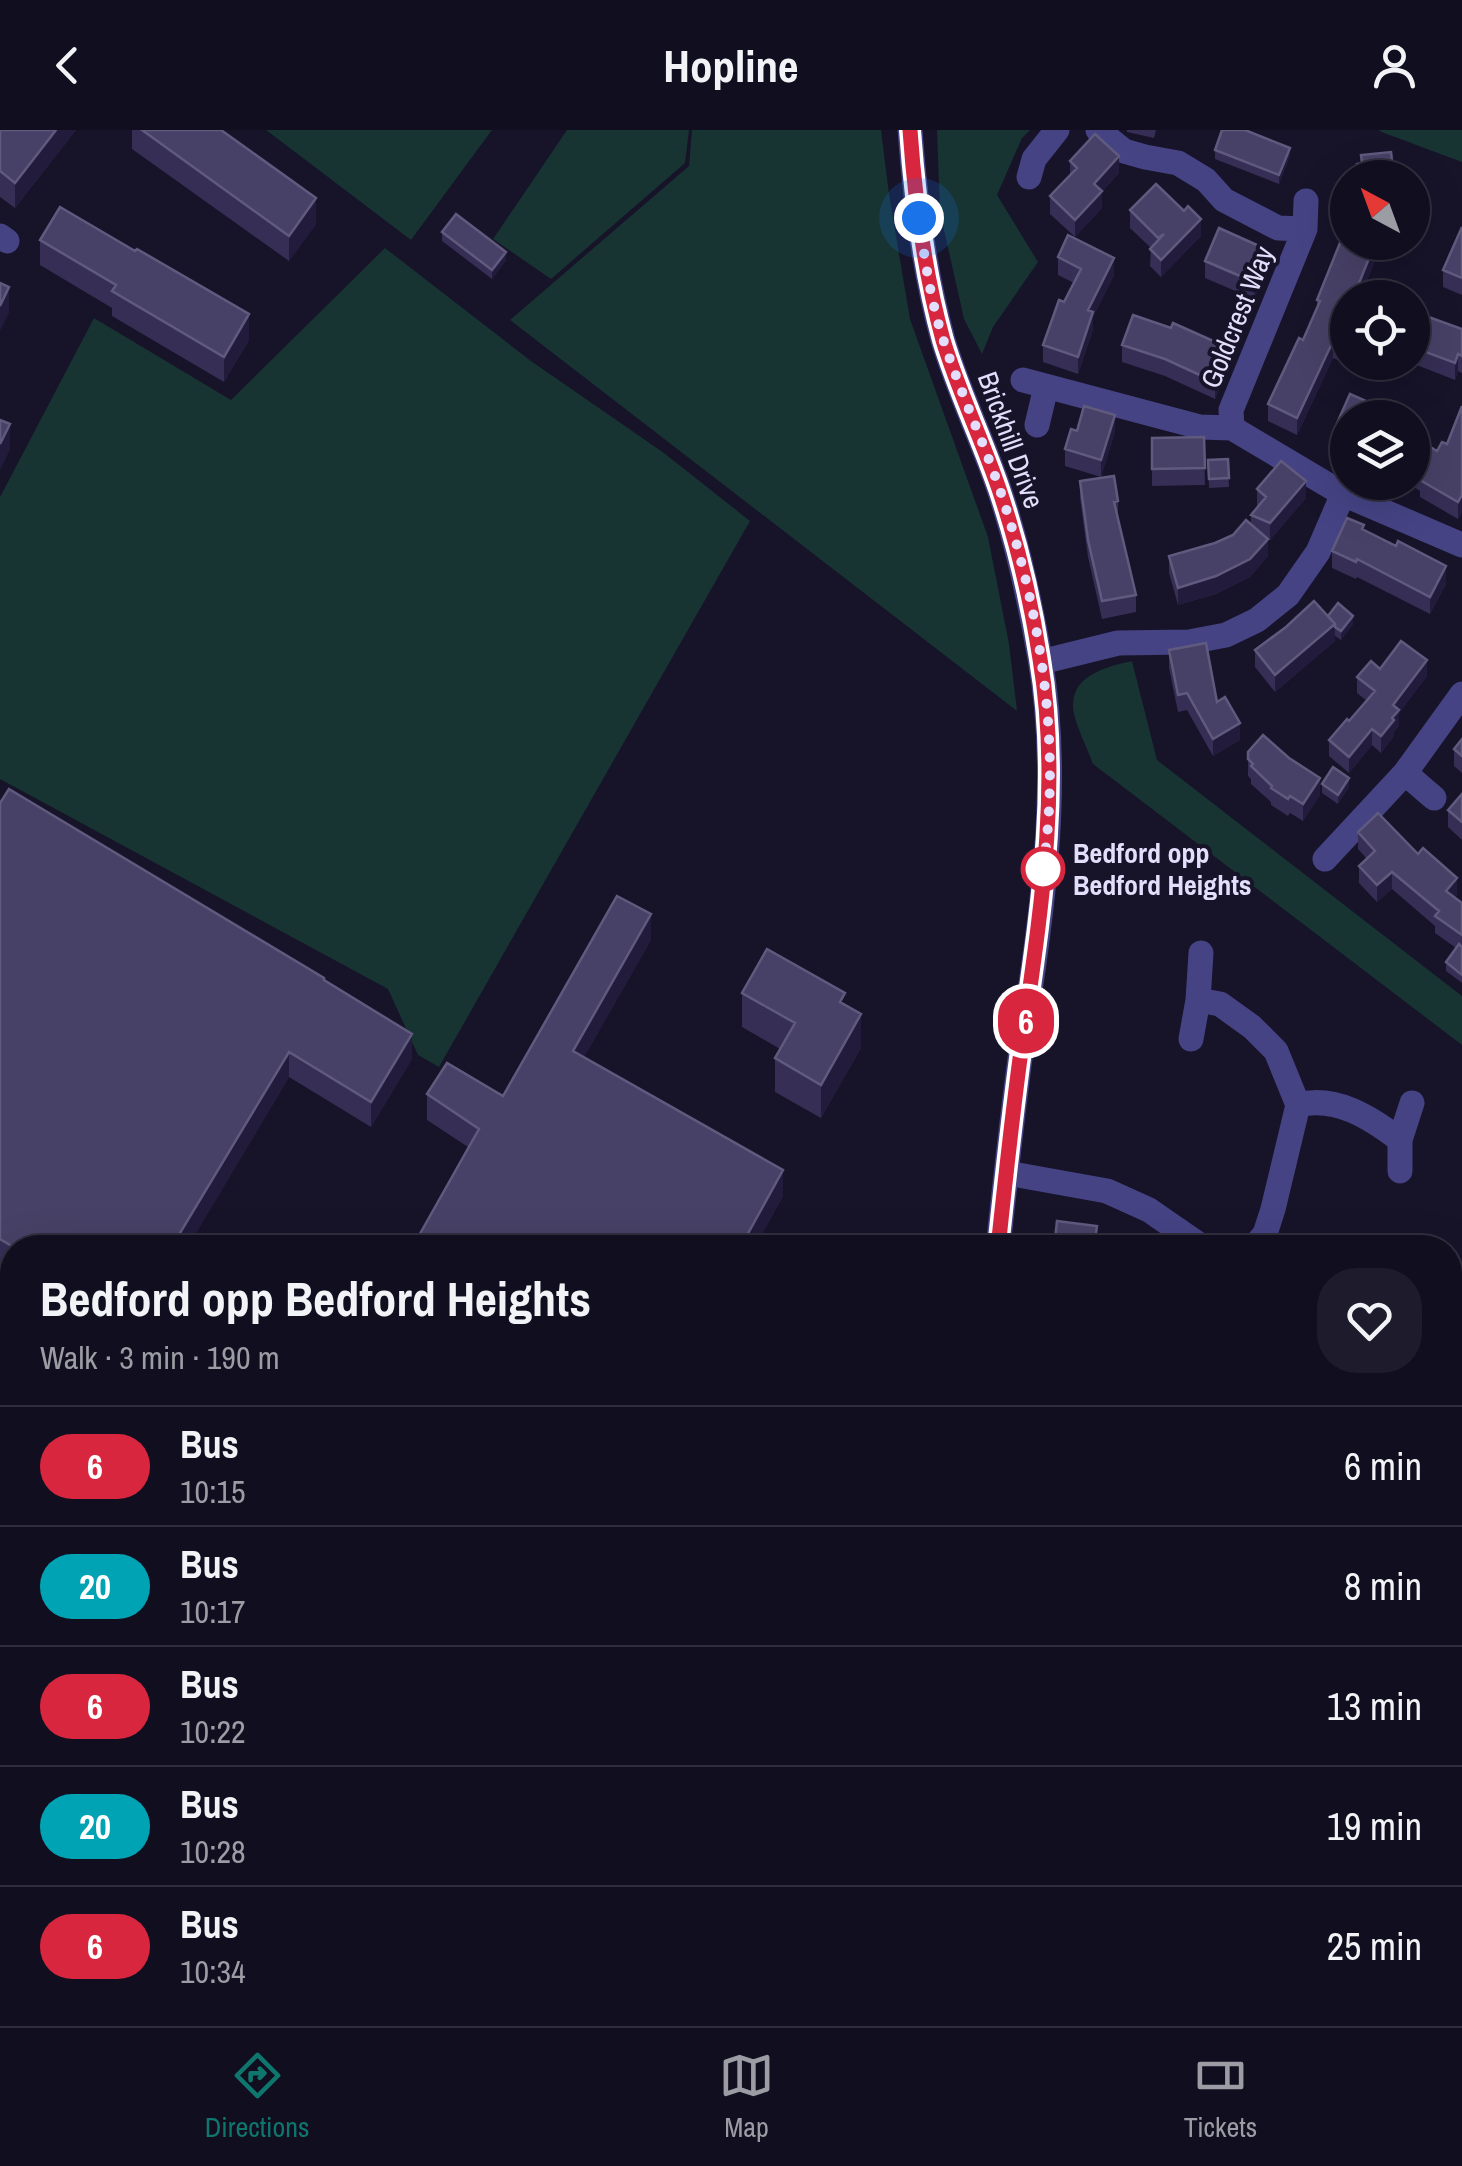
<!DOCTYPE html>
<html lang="en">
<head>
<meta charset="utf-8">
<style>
	:root { --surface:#110e1f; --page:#1e1c2c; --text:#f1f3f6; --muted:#9c9ca4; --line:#302e3d; --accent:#0f766e }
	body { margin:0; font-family:"Archivo Narrow",sans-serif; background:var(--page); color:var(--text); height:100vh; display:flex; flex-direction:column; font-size:38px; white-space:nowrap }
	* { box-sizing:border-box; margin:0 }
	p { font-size:32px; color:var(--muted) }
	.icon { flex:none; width:55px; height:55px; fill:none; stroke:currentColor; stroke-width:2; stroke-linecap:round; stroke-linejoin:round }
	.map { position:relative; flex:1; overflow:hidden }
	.drawer { position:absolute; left:0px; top:1105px; width:1462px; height:792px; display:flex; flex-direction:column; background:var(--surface); border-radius:40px 40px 0 0; box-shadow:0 10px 40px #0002,0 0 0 2px var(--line) }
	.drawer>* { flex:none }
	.badge { padding:0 20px; border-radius:32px; font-size:35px; line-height:65px }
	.needle { width:65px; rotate:319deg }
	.fabs { position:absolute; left:1330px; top:30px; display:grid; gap:20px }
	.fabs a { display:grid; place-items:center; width:100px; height:100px; border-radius:50%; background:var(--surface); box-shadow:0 10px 40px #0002,0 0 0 2px var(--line); font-size:50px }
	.you { position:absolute; width:50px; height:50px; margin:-25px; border:8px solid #fff; border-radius:50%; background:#1a73e8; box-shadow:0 0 0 15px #1a73e833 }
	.map>.badge { position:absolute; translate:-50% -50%; box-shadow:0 0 0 5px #fff }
	.round { display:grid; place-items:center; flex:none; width:105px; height:105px; border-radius:40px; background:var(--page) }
	.head { display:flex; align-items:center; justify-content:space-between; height:170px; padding:0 40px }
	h1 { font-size:48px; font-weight:700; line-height:75px }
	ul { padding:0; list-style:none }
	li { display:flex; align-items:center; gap:30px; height:120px; padding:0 40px; border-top:2px solid var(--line) }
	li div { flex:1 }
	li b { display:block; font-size:38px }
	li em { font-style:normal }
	li .badge { min-width:110px; font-weight:700; text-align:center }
	header { display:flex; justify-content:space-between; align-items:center; height:130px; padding:0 40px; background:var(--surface); font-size:45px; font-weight:700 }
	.tab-bar { display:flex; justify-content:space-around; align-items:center; height:140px; border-top:2px solid var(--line); background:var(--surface); font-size:28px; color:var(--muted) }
	.tab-bar a { display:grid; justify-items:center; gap:5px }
	.tab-bar .current { color:var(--accent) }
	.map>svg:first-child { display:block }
	.green { fill:#173332 }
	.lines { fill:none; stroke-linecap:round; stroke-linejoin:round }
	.minor { stroke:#454384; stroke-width:25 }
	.wall { fill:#362e55 }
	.shaded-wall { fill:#221b3c }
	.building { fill:#484167; stroke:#605a7e; stroke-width:2.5 }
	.line-casing { stroke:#fff; stroke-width:22 }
	.line { stroke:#d7263d; stroke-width:15 }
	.walk { stroke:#e2defc; stroke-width:10; stroke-dasharray:0 18 }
	.stop-dot { fill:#fff; stroke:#d7263d; stroke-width:5 }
	.labels { text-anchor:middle; stroke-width:8; stroke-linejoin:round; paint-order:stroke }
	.street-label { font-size:28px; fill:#e2defc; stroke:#171329 }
	.stop-label { font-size:28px; font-weight:bold; fill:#e2defc; stroke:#171329; text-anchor:start }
</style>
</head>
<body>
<header><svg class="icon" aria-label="back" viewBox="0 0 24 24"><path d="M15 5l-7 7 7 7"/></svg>Hopline<svg class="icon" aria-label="person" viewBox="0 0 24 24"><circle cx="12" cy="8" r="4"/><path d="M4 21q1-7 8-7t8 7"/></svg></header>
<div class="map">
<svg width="1462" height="1896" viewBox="0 0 1462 1896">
	<rect width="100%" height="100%" fill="#171329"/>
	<!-- green -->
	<path class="green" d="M266 0H492L411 110Z
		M567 0H689L685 33 551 149 493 109Z
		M692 0H881L889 64 910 189 988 407 1009 514 1017 581 510 190 689 36Z
		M937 0H1030L1022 8 997 65 1038 132 993 197 982 224 964 189 940 82Z
		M1378 0H1462V32L1384 3Z
		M385 118 531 231 664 323 750 391 439 937 418 925 388 859 0 649V367L94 188 231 270Z
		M1132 531 1157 630 1462 866V915L1093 634C1088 619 1072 589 1073 574 1074 544 1109 536 1132 531Z"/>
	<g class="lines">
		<!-- minor -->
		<path class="minor" d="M910 0C915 71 924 141 943 210 958 260 982 309 999 359 1018 415 1030 471 1040 529 1063 658 1040 793 1021 921 1012 987 1005 1052 998 1118
			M1098 0 1124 21 1145 27 1178 33 1206 50 1224 70 1278 98 1305 99
			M1029 47 1034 29 1057 0
			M0 106 7 111
			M1023 250 1200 297 1232 298 1343 364 1462 415
			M1037 295 1046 257
			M1232 298 1231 280 1305 99 1306 71
			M1041 532 1118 513 1189 512 1226 505 1257 490 1288 465 1318 422 1343 364
			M1405 643 1434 668
			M1325 729 1405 643 1462 564
			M1198 870 1220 874 1252 897 1276 921 1298 975 1273 1079 1265 1104 1253 1118
			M1191 909 1198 870 1201 823
			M1298 975C1336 965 1371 988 1400 1010
			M1400 1041V1010L1412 973
			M1007 1043 1107 1061 1149 1080 1204 1118
			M1450 1300 1462 1288
			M0 1374 12 1381
			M0 1688 12 1657
			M775 1885 789 1896
			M360 1896 363 1885
			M707 1896 717 1885
			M883 1896 886 1885
			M1055 1896 1056 1885
			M1261 1896V1894"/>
	</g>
	<!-- wall -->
	<path class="wall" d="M0 0H76L15 78 0 67Z
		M132 0H221L316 94 289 131 132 19Z
		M1127 0H1156L1154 8 1127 2Z
		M1215 20 1290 26 1279 54 1215 29Z
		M1070 31 1119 43 1102 62V78L1075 107 1050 84V66L1070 45Z
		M1130 80 1201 106 1161 147 1150 136 1151 118 1130 98Z
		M1462 97V165L1443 157V140Z
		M442 102 506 130 492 149 442 111Z
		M40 110 135 121 249 210 224 252 112 186V178L40 135Z
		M1058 127 1114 145 1093 187V199L1078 244 1043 232V215L1074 153 1058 145Z
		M1205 131 1268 137 1254 169 1205 148Z
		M1374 133 1360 168H1348V206L1338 230 1333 228 1297 305 1268 291V274L1303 210 1317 178V170Z
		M1412 181 1462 199V243L1458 241 1455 250 1409 232H1412Z
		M1171 198 1229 235 1215 269 1165 246 1122 232V215Z
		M1462 276V382L1458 389 1420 367V361L1407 352H1412V306L1437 321 1447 314Z
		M1348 288V323L1334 317V300Z
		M1077 301 1115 302 1101 347 1065 336V319Z
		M1204 307 1205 355 1152 356V308Z
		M1228 329 1229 357 1209 358 1208 330Z
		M1080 351 1118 371V387L1136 465V482L1102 489 1088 427 1080 368Z
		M1257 359 1306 368 1270 410H1268V426L1250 447 1216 464 1178 475 1169 443V426L1215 413 1251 395V385L1257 377Z
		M1364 400 1446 454 1430 484 1357 447 1356 449 1332 438V421Z
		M1328 486 1353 494 1341 510 1335 506V511L1275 562 1255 537V520Z
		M1169 520 1217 572 1240 610 1213 626 1187 580 1178 582 1169 538Z
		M1380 539 1427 546 1399 583V596L1394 601V606L1381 623 1372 615 1349 643 1329 626V610L1349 591 1367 571 1357 563V547Z
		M1462 609V643L1454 636V619Z
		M1248 622 1320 665 1303 691 1290 683 1288 686 1271 675V672L1251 654V649L1248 646Z
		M1322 654 1349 657 1338 674 1322 663Z
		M1462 664V710L1448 697V680Z
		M0 673 324 850 412 929 371 997 289 947 187 1118H12V1142L0 1134Z
		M1358 702 1457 765 1455 768 1462 773V853L1446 841V832L1456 818 1435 803V796L1392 759 1377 772 1359 753V736L1367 729 1358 719Z
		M651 810 584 927 783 1066 754 1118H412L468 1017 427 990V964L503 966Z
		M742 863 845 875 861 918 821 988 775 962V928L780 919 742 897Z
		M1450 1161 1462 1162V1211L1450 1209Z
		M1462 1380V1427L1454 1426V1409Z
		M1450 1626 1462 1628V1679L1450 1677Z
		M1450 1754 1462 1756V1801L1450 1799Z
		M439 1885H598L591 1896H444L439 1893Z"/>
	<!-- shaded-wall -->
	<path class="shaded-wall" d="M56 0H76L15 78V53Z
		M1290 18V26L1279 54V45Z
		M1119 26V43L1102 62V78L1075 107V90L1094 54Z
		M316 68V94L289 131V106Z
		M1201 89V106L1161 147V130Z
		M1374 116V133L1360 168H1353Z
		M1268 120V137L1254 169V152Z
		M506 122V130L492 149V140Z
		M1114 128V145L1093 187V199L1078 244V227L1088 180Z
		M9 157V183L0 201V176Z
		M1348 180V206L1338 230V213Z
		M249 184V210L224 252V227Z
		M1333 211V228L1297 305V288Z
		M1229 218V235L1215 269V252Z
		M1458 224V241L1455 250V233Z
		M1115 285V302L1101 347V330Z
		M10 294V320L0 340V314Z
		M1306 351V368L1270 410V393Z
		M1462 365V382L1458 389V372Z
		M1268 409V426L1250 447 1216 464 1178 475V458Z
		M1446 436V454L1430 484V467Z
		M1353 486V494L1341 510V501Z
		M1335 494V511L1275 562V545Z
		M1427 530V546L1399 583V596L1394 601V606L1381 623V606L1393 575Z
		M1240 593V610L1213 626V609Z
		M1372 599V615L1349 643V627Z
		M1320 648V665L1303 691V674Z
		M1349 648V657L1338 674V665Z
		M1392 742V759L1377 772V755Z
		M1457 748V765L1446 778V761Z
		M651 784V810L573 947V921Z
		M861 884V918L821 988V955Z
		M412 904V929L371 997V972Z
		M289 922V947L187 1118H171Z
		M783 1040V1066L754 1118H740Z
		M12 1526V1552L0 1586V1560Z
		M275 1885H285L281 1896H271Z
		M575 1885H598L591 1896H568Z"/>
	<!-- building -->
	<path class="building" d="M0 0H56L15 53 0 41Z
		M142 0H221L316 68 289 106Z
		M1222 0H1245L1290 18 1279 45 1215 20Z
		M1095 4 1119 26 1094 54 1102 61 1075 90 1050 66 1077 38 1070 31Z
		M1391 22 1394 48H1359L1357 34 1362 33 1361 25Z
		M1156 54 1184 81 1188 76 1201 89 1161 130 1150 119 1164 104 1158 108 1130 80Z
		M60 77 135 121 137 119 249 184 224 227 112 161 116 155 40 110Z
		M456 84 506 122 492 140 442 102Z
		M1462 97V148L1443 140Z
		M1219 98 1268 120 1254 152 1205 131Z
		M1346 98H1348V112H1374V116L1353 168H1348V189L1338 213 1333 211 1297 288 1268 274 1299 208 1303 210 1320 171 1317 170Z
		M1068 105 1114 128 1088 180 1093 182 1078 227 1043 215 1059 170 1064 172 1081 139 1058 127Z
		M0 153 9 157 0 176Z
		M1412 181 1462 199V226L1458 224 1455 233 1412 217Z
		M1133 185 1171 198 1173 193 1229 218 1215 252 1165 229 1122 215Z
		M1350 264 1373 274 1370 280 1383 288H1348V306L1334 300Z
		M1084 276 1115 285 1101 330 1065 319 1071 299 1077 301Z
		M1462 276V365L1458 372 1420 350 1423 345 1412 339V306L1437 321 1442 312 1447 314Z
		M0 290 10 294 0 314Z
		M1204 307 1205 338 1152 339V308Z
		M1228 329 1229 348 1209 349 1208 330Z
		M1281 331 1306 351 1270 393 1251 385 1266 367 1257 359Z
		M1114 346 1118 371 1114 372 1136 465 1102 471 1088 410 1080 351Z
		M1347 388 1364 395 1362 399 1396 416 1398 411 1446 436 1430 467 1357 429 1356 432 1332 421Z
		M1246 390 1268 409 1250 429 1216 446 1178 458 1169 426 1215 413 1233 405Z
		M1314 471 1335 494 1275 545 1255 520 1286 497Z
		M1338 473 1353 486 1341 501 1335 497V494L1328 486Z
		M1401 511 1427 530 1393 575 1399 580 1392 588 1394 590 1381 606 1372 599 1349 627 1329 610 1347 589 1349 591 1375 561 1357 547 1371 531 1380 539Z
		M1206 513 1217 572 1225 567 1240 593 1213 609 1187 563 1178 565 1169 520Z
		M1263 605 1289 628 1320 648 1303 674 1290 666 1288 669 1271 658 1272 656 1251 636 1253 634 1248 629V622Z
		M1462 609V626L1454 619Z
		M1333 637 1349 648 1338 665 1322 654Z
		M9 659 324 848V850L412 904 371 972 289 922 171 1118H15L0 1109V673Z
		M1462 664V692L1448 680Z
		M1378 683 1418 724 1423 718 1457 748 1446 761 1462 773V805L1435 786 1439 781 1392 742 1377 755 1359 736 1375 721 1358 702Z
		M617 766 651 784 573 921 783 1040 740 1118H559L542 1108 537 1118H412L479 999 427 964 447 933 503 966Z
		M1459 814 1462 817V845L1446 832Z
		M767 819 845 863 840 872 861 884 821 955 775 928 795 893 742 863Z
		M1057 1091 1097 1096 1094 1118H1054Z
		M1450 1161 1462 1162V1194L1450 1192Z
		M1457 1380H1462V1410L1454 1409Z
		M0 1458 12 1462V1526L0 1560Z
		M1450 1626 1462 1628V1662L1450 1660Z
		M1450 1754 1462 1756V1784L1450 1782Z
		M12 1857V1885H275L271 1896H0V1890Z
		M475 1885H575L568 1896H491Z
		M1076 1885H1108L1107 1896H1075Z
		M1178 1885H1210L1209 1896H1177Z
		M1299 1885H1331L1330 1896H1298Z
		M1406 1885H1438L1437 1892H1429L1428 1896H1404Z"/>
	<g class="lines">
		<!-- line casing -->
		<g class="line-casing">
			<path id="line" d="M910 0C915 71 924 141 943 210 958 260 982 309 999 359 1018 415 1031 471 1040 529 1062 659 1039 792 1021 921 1012 987 1005 1052 998 1118"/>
		</g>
		<!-- line -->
		<use href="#line" class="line"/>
		<!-- walk -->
		<path class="walk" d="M919 88C925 131 931 174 945 215 961 263 982 309 999 357 1040 479 1062 613 1043 739"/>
	</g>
	<!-- markers -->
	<circle class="stop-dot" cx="1043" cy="739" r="20"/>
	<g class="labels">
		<!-- street labels -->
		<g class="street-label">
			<text transform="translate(1237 187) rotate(-68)" y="10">Goldcrest Way</text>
			<text transform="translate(1011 310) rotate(70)" y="10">Brickhill Drive</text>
		</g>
		<!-- stop labels -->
		<g class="stop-label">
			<text x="1073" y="733">Bedford opp<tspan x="1073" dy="32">Bedford Heights</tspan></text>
		</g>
	</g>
</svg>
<div class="fabs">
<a><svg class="needle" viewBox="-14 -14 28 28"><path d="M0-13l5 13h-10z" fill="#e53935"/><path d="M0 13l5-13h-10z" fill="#9c9ca4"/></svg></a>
<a><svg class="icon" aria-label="locate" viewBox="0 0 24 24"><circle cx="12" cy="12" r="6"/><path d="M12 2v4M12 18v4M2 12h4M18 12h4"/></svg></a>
<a><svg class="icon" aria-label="layers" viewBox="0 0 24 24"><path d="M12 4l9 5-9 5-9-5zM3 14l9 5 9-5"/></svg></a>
</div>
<div class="you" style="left:919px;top:88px"></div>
<b class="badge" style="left:1026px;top:891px;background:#d7263d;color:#fff">6</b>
<section class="drawer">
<div class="head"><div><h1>Bedford opp Bedford Heights</h1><p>Walk · 3 min · 190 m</p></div><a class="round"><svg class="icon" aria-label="heart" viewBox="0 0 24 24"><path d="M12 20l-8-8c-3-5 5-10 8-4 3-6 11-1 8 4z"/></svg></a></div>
<ul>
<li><span class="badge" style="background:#d7263d;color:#fff">6</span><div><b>Bus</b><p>10:15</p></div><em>6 min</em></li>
<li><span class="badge" style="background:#00a3b4;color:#fff">20</span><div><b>Bus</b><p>10:17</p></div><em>8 min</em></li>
<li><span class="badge" style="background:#d7263d;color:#fff">6</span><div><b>Bus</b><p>10:22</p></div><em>13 min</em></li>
<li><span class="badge" style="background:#00a3b4;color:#fff">20</span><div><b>Bus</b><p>10:28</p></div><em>19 min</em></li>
<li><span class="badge" style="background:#d7263d;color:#fff">6</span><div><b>Bus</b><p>10:34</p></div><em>25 min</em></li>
</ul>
</section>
</div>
<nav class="tab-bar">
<a class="current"><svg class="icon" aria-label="directions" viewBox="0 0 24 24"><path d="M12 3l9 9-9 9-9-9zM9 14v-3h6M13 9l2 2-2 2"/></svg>Directions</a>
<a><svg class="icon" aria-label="map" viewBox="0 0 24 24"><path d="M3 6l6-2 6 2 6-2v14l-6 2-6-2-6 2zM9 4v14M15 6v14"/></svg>Map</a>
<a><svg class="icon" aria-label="tickets" viewBox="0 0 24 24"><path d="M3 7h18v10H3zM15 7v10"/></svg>Tickets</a>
</nav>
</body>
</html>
